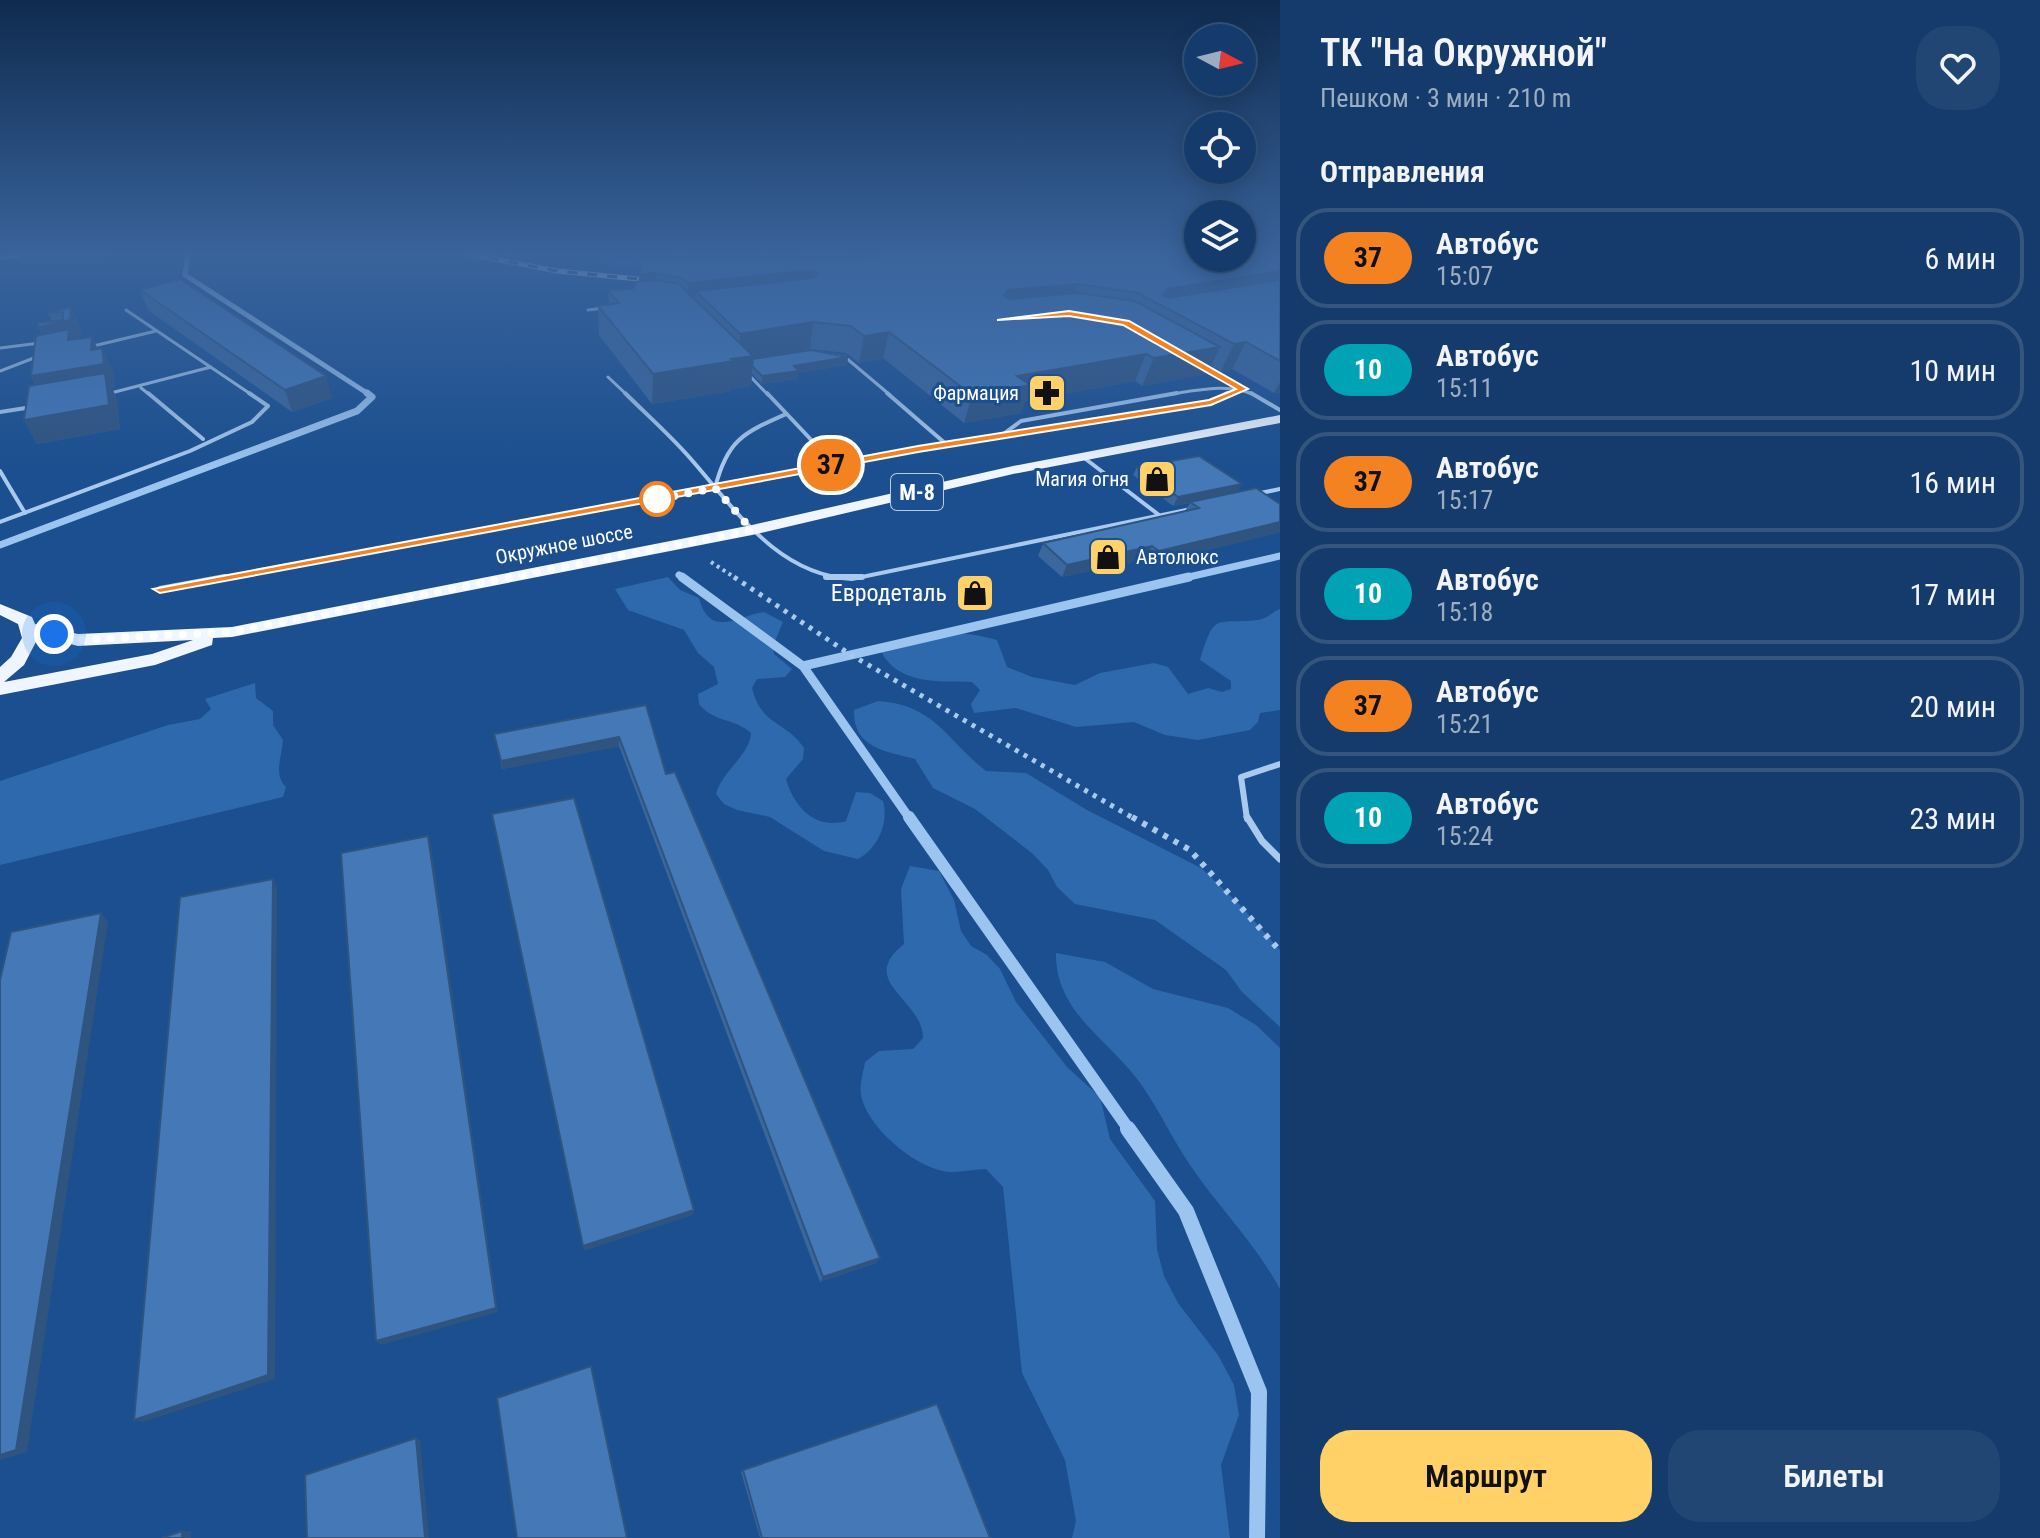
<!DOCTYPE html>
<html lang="ru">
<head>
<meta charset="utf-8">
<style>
	:root { --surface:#143b6b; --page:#214673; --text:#f1f3f6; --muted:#9dadc1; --line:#33557e; --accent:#ffd166 }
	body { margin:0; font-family:"Roboto Condensed",sans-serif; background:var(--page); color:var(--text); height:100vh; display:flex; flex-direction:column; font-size:30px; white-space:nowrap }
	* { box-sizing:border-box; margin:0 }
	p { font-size:26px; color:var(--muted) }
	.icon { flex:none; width:44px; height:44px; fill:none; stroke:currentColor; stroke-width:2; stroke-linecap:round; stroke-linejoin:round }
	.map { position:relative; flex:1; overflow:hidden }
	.panel { display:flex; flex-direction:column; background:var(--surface); width:760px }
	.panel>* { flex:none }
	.badge { padding:0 16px; border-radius:26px; font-size:28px; line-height:52px }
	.needle { width:52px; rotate:97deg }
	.buttons { position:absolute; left:1184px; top:24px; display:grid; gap:16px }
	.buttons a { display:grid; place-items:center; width:72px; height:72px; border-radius:50%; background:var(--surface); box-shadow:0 4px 20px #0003,0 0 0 2px var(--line); font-size:40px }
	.you { position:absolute; width:40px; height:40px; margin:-20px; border:6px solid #fff; border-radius:50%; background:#1a73e8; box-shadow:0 0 0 12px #1a73e833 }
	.map>.badge { position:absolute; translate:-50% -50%; box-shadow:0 0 0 4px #fff }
	h2 { padding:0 40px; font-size:30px; line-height:72px }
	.round { display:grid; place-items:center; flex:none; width:84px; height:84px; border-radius:32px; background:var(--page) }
	.overview { display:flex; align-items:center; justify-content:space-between; height:136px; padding:0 40px }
	h1 { font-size:38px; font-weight:600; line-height:60px }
	.action { display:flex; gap:16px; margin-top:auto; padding:16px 40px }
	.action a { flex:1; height:92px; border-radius:32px; background:var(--accent); color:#111; font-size:32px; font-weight:600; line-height:92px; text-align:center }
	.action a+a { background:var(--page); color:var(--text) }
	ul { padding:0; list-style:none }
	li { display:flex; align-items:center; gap:24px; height:100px; margin:0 16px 12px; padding:0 24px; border:4px solid var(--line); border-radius:32px }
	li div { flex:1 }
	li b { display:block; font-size:30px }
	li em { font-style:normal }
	li .badge { min-width:88px; font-weight:700; text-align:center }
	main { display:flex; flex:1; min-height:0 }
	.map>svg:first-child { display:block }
	.green { fill:#2e69ad }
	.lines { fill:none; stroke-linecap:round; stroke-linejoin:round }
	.stream-far4 { stroke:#9cc4f0; stroke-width:5 }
	.stream-far3 { stroke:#9cc4f0; stroke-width:7 }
	.stream-far2 { stroke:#9cc4f0; stroke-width:9 }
	.stream-far1 { stroke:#9cc4f0; stroke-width:12 }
	.stream { stroke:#9cc4f0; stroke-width:16 }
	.path-far2 { stroke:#a9c9ee; stroke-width:4; stroke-dasharray:3 4; stroke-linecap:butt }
	.path-far1 { stroke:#a9c9ee; stroke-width:5; stroke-dasharray:4 6; stroke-linecap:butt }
	.path { stroke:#a9c9ee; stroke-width:6; stroke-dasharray:5 7; stroke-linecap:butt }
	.service-far3 { stroke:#a9c9ee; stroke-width:3 }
	.service-far2 { stroke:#a9c9ee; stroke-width:4 }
	.service-far1 { stroke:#a9c9ee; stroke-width:6 }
	.service { stroke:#a9c9ee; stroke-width:7 }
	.primary { fill:#f0f6ff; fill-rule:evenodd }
	.rail-casing { stroke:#fff; stroke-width:5 }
	.rail { stroke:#1b4f8f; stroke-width:3; stroke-dasharray:10; stroke-linecap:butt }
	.wall { fill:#3a679d }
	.shaded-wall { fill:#305480 }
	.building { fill:#4478b7; stroke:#305480; stroke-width:2 }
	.line { fill:#f58220; stroke:#fff; stroke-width:2 }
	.walk { stroke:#fff; stroke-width:8; stroke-dasharray:0 14.4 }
	.stop-dot { fill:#fff; stroke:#f58220; stroke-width:4 }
	.labels { text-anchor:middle; stroke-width:6; stroke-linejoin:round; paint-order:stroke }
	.far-poi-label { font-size:20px; fill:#fff; stroke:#1b4f8f; text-anchor:end }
	.far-street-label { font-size:20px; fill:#fff; stroke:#1b4f8f }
	.shield { fill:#1b4f8f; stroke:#bbcadd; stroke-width:2 }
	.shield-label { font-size:22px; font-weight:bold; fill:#fff }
	.poi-label { font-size:24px; fill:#fff; stroke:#1b4f8f; text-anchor:end }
</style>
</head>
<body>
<main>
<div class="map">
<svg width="1280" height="1538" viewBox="0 0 1280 1538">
	<rect width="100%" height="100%" fill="#1b4f8f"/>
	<!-- green -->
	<path class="green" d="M677 254 774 260 792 259 803 254H842L858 261C820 262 620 274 601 262L605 259 662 262Z
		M668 577 680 590 699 598C710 640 739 615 764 612L783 622 773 646 774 654 792 669 785 677 757 679 752 688C762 727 785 720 804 748L803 759 786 779C794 807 815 830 846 821L856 792 870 793 883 801C889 823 878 848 858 859L824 851 770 817 737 810 724 804 716 794C722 771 750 755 751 733 735 718 714 723 699 704L698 694 718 684 714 667 698 653 684 630 628 610 615 589Z
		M1280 609V710L1260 713 1258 722 1250 730 1198 740 1165 735 1134 722 1076 727 1016 708 974 713 971 704 980 690 972 682C940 681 897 685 881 651 909 626 963 630 997 640L1007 667 1032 677 1075 685 1100 673 1154 663 1168 667 1188 694 1208 688 1222 692 1231 689V681L1200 660C1215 610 1216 625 1257 620 1267 619 1272 612 1280 609Z
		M255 683 256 698 273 711V725L283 740C282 756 273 775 286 787L283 797 0 865V781L168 725 200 719 211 709 205 699Z
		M878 701C936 705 946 740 986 771L1026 773 1087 810 1201 868 1241 906 1280 950V1027L1242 992 1226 970 1155 920 1075 904 1057 887 1048 870 1033 854 975 809 933 788 915 759C885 751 853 748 854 710Z
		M910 866 939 871 954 900 961 931 971 946 987 955 1000 969 1016 1002 1067 1067 1100 1097 1110 1139 1155 1201 1157 1249 1164 1276 1178 1303 1218 1355 1234 1385 1239 1415 1221 1465 1230 1538H1072L1076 1521 1065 1460 1022 1373 1003 1187 986 1169C973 1169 955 1174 943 1171 913 1165 870 1129 862 1099 858 1087 863 1074 865 1062L879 1051 913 1049 923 1038C923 999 856 982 904 944L901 889Z
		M1056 953 1105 962 1153 989 1228 1008 1256 1025 1280 1048V1289C1255 1243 1219 1208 1190 1165 1173 1140 1160 1112 1143 1087 1111 1040 1055 1014 1056 953Z"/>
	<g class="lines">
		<!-- stream-far4 -->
		<path class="stream-far4" d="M188 254 185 275 370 395"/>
		<!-- stream-far3 -->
		<path class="stream-far3" d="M0 545 357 411 372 397 367 393
			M679 575 684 579
			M1180 579 1280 556"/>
		<!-- stream-far2 -->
		<path class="stream-far2" d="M682 577 803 666 910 819
			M803 666 1189 577"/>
		<!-- stream-far1 -->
		<path class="stream-far1" d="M909 817 1130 1131"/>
		<!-- stream -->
		<path class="stream" d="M1128 1129 1186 1211 1259 1392 1257 1538"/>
		<!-- path-far2 -->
		<path class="path-far2" d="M711 562 737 579"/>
		<!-- path-far1 -->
		<path class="path-far1" d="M734 577 851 655 1135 819"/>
		<!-- path -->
		<path class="path" d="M1132 817 1190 850 1280 951"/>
		<!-- service-far3 -->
		<path class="service-far3" d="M0 258 24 256
			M126 310 252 395
			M588 310 604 308
			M89 347 156 331
			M0 348 40 343
			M821 353 845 357 890 395
			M1205 367 1243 389
			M0 371 39 356
			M748 374 768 395
			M608 377 627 395
			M141 388 150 395
			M107 394 211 367
			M1166 395C1193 391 1230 382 1254 395
			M1223 395 1228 393"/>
		<!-- service-far2 -->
		<path class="service-far2" d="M148 393 203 439
			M625 393C647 415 670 435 690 458 736 510 777 575 852 579L1191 509
			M767 393 834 464
			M1251 393 1280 410
			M107 394 110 393
			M0 412 32 407
			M1005 435 1211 402 1227 393
			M946 444 1002 435 1021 421 1177 393
			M1083 457 1159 515
			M0 471 25 513
			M715 488C727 440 743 433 786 414
			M1256 494 1280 489
			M0 522 190 451 252 422 268 406 249 393
			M214 579 946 444 887 393"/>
		<!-- service-far1 -->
		<path class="service-far1" d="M826 577H862
			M160 589 225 577
			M1247 819 1241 777 1280 764"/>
		<!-- service -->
		<path class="service" d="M1247 817 1262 841 1280 859"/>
		<!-- primary -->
		<path class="primary" d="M1280 415V423L1013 474 752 535 232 637 213 638 212 645 155 665 0 695V667L11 657 22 638 18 624 0 615V604L32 617 35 624 78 634 232 627 752 525 1013 466ZM39 636 78 646 193 640 152 654 4 682 24 665Z"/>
		<!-- rail casing -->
		<g class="rail-casing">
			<path id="rail" d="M469 254 557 271 659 281"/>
		</g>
		<!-- rail -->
		<use href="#rail" class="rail"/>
	</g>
	<!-- wall -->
	<path class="wall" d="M17 254H114L106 263 22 264Z
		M1280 254V392L1274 393 1232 369 1221 371 1211 366 1207 374 1142 386 1135 381 1025 401 1021 413 964 423 883 358 859 363 846 353 810 349 753 358V359L848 357 847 365 798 373 797 379 762 384 752 374 751 386 731 389V391L652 404 599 335 598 306 609 305 608 291 634 288 639 281V275L846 260Z
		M140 290 332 398 292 412 148 310Z
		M71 307 81 329 80 338 92 337 98 349 102 348 113 371 115 388H112L116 397 120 429 37 444 24 420 35 385 31 376 42 335 38 327 52 321 48 313Z
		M1137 467 1280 504V532L1152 564 1146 559 1062 577 1038 556 1043 543 1185 511 1190 503 1173 506 1133 475Z
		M646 705 666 774 876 1263 820 1282 619 746 502 769 494 734Z
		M743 1470 990 1538H760L741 1472Z"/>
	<!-- shaded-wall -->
	<path class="shaded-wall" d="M102 254H114L106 263Z
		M813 270 810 295 696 291 695 308H687L688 283Z
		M1280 271V293L1159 305 1167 289Z
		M655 273V299L639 300V275Z
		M1078 284 1069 310 1001 316 1004 295 1008 290Z
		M71 307 81 329 80 342 49 349 38 327 70 320Z
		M813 322 810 349 753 358 751 386 731 389V391L652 404 653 374 738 358 740 334Z
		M889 332 883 358 859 363 864 336Z
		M92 337 102 359V348L113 371 115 388H112L116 397 120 429 37 444 24 420 43 400 31 376 91 350Z
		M1246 342 1232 369 1221 371 1234 344Z
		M1220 347 1207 374 1142 386 1154 358Z
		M1146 354 1135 381 1025 401 1021 413 964 423 972 395 1017 376Z
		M848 357 847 365 798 373 797 379 762 384V376L794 366Z
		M326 376 332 398 292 412 285 390Z
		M1280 382V392L1274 393Z
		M1242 484 1237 493 1173 506 1178 497Z
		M1280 522V532L1152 564 1159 551Z
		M1152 546 1146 559 1062 577 1067 565Z
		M619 737V746L502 769 501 761Z
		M428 836 431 845 498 1312 381 1345 376 1341Z
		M273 879 277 887 275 1379 143 1422 134 1420Z
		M101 913 108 922 27 1452 0 1460V1455Z
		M694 1210 693 1215 584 1251 583 1246Z
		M880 1258 876 1263 820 1282 823 1277Z
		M416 1438 420 1440 429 1538H425Z
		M182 1531H191V1538H182Z"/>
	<!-- building -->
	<path class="building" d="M891 254H1198V258H1242V254H1280V271L1167 289 1163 295 1169 298 1280 280V361L1246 342 1234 344 1138 293 1078 284 1008 290 1004 295 1009 299 1078 293 1135 301 1220 347 1154 358 1146 354 1017 376 1030 385 972 395 889 332 864 336 851 326 813 322 740 334 696 291 813 278 817 274 813 270 688 283 682 278 655 273 639 275 644 260H846Z
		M180 279 326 376 285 390 140 290Z
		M654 280 679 284 753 356 731 359 733 361 653 374 598 306 619 303 608 291 634 288 636 282Z
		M71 307 70 320 38 327V323L63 320V312L48 313Z
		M69 329 68 340 92 337 91 350 102 348 104 364 31 376 36 336Z
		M811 350 848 357 794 366 799 371 762 376 752 366 753 359Z
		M105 373 109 405 24 420 29 386Z
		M1199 456 1242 484 1178 497 1137 467Z
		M1256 488 1280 504V522L1159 551 1152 546 1067 565 1043 543 1199 508 1190 502Z
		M646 705 666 774 675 772 880 1258 823 1277 619 737 501 761 494 734Z
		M574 798 694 1210 583 1246 492 814Z
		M428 836 496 1308 376 1341 341 853Z
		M273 879 268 1375 134 1420 180 897Z
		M101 913 16 1450 0 1455V980L11 932Z
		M591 1366 627 1538H517L497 1398Z
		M937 1404 990 1538H762L743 1470Z
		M416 1438 425 1538H307L305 1475Z
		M182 1531V1538H162Z"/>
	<!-- sky -->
	<linearGradient id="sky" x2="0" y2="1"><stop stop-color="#0f2b4f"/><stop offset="0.54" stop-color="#39639b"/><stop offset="1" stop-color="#39639b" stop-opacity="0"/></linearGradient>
	<rect width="1280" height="469" fill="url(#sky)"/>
	<!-- line -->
	<path class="line" d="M1069 311 1129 321 1248 389 1211 405 918 452 160 593 153 589 918 446 1209 400 1236 389 1123 325 1069 316 997 320Z"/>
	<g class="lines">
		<!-- walk -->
		<path class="walk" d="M54 634 78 640 232 632 752 530 715 488 653 500 657 499"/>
	</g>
	<!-- icons -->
	<defs>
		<g id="pharmacy-square" transform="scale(2)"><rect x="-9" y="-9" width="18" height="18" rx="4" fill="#ffd166" stroke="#1b4f8f"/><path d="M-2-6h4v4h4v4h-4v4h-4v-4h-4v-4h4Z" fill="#111"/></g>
		<g id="shop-square" transform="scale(2)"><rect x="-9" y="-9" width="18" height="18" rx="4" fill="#ffd166" stroke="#1b4f8f"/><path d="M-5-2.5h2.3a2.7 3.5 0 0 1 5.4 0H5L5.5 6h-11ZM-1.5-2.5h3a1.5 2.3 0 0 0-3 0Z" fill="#111"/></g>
	</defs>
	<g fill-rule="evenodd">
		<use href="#pharmacy-square" x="1047" y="393"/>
		<use href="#shop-square" x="1157" y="479"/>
		<use href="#shop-square" x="1108" y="557"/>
		<use href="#shop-square" x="975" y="593"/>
	</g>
	<!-- markers -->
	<circle class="stop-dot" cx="657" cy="499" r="16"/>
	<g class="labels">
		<!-- far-poi labels -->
		<g class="far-poi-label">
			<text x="1019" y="400">Фармация</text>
			<text x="1129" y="486">Магия огня</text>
			<text x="1136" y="564" text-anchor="start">Автолюкс</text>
		</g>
		<!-- far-street labels -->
		<g class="far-street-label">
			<text transform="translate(564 544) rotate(-11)" y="7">Окружное шоссе</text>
		</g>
		<!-- shield labels -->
		<rect class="shield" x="891" y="474" width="52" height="36" rx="6"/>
		<g class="shield-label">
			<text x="917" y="500">М-8</text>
		</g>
		<!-- poi labels -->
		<g class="poi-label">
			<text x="947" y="601">Евродеталь</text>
		</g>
	</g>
</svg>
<div class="buttons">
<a><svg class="needle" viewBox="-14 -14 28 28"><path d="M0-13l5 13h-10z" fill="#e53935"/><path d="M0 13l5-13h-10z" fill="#9dadc1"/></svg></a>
<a><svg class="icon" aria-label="locate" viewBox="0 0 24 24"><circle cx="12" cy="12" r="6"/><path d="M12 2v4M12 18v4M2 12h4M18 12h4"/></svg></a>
<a><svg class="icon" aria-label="layers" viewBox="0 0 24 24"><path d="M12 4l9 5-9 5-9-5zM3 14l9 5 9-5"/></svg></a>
</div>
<div class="you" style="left:54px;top:634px"></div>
<b class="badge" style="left:831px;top:465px;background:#f58220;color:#111">37</b>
</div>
<section class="panel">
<div class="overview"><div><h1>ТК &quot;На Окружной&quot;</h1><p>Пешком · 3 мин · 210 m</p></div><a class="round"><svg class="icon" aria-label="heart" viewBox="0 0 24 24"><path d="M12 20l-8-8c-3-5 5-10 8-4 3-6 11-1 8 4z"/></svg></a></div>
<h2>Отправления</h2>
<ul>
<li><span class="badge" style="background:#f58220;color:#111">37</span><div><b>Автобус</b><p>15:07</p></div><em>6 мин</em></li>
<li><span class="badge" style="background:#00a3b4;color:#fff">10</span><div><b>Автобус</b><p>15:11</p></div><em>10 мин</em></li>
<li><span class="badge" style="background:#f58220;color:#111">37</span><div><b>Автобус</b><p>15:17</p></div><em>16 мин</em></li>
<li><span class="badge" style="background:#00a3b4;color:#fff">10</span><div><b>Автобус</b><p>15:18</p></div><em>17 мин</em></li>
<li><span class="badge" style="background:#f58220;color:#111">37</span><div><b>Автобус</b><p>15:21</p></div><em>20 мин</em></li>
<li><span class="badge" style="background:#00a3b4;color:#fff">10</span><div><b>Автобус</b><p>15:24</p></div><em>23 мин</em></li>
</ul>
<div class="action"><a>Маршрут</a><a>Билеты</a></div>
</section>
</main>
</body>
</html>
